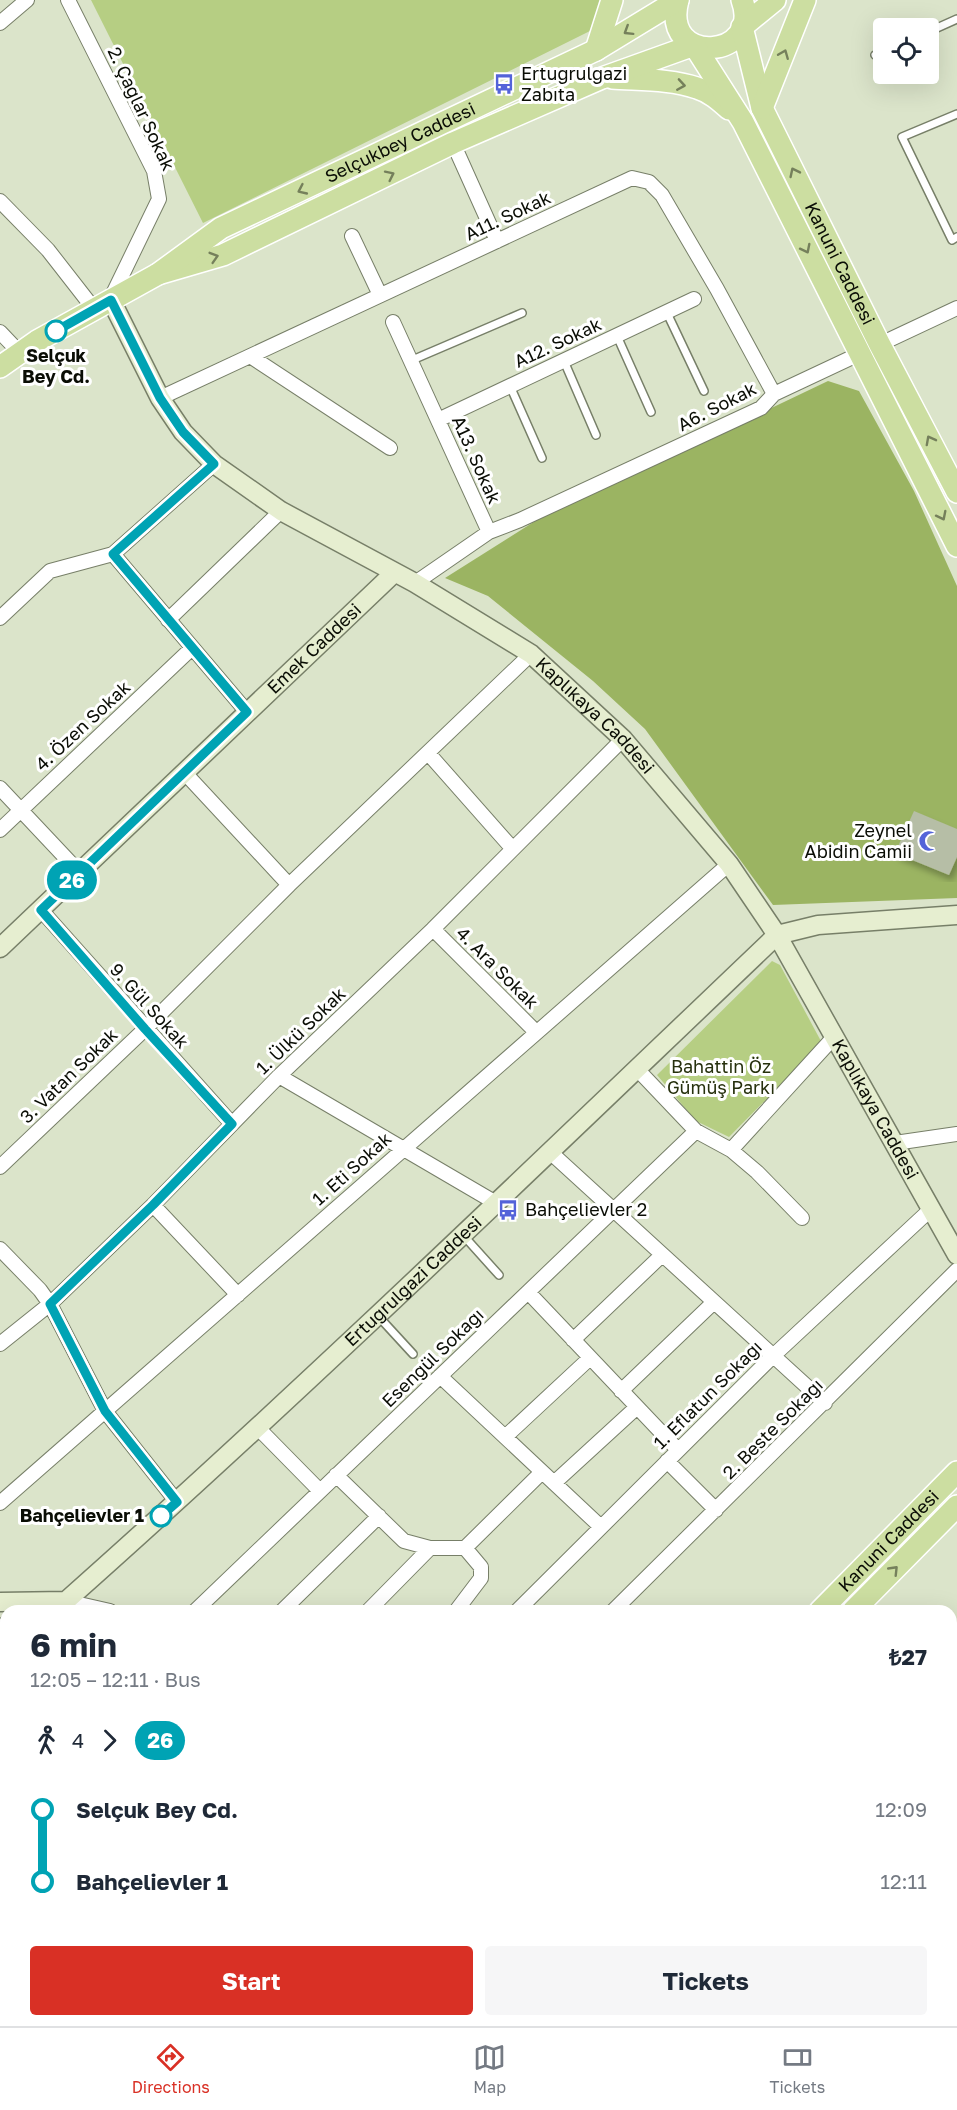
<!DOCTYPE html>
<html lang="en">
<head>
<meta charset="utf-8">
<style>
	:root { --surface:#fff; --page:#f6f6f7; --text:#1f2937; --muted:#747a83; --line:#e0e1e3; --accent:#d93025 }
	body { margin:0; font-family:"Golos Text",sans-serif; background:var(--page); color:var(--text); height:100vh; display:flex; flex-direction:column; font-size:22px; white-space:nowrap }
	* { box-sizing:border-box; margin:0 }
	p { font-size:20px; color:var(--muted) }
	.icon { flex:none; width:33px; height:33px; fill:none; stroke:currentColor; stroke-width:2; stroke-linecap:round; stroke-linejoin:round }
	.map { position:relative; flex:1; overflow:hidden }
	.drawer { position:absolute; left:0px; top:1605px; width:957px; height:422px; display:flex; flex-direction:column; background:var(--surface); border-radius:18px 18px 0 0; box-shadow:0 6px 24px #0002 }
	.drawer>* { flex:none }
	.badge { padding:0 12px; border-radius:20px; font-size:21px; line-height:39px }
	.buttons { position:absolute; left:873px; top:18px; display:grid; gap:12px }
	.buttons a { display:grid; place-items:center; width:66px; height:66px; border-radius:6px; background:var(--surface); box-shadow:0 6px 24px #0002; font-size:30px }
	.map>.badge { position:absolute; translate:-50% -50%; box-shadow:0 0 0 3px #fff }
	.legs { display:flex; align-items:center; gap:9px; height:66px; padding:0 30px; font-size:20px }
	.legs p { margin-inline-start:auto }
	.head { display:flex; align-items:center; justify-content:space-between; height:102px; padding:0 30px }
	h1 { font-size:33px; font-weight:700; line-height:45px }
	.action { display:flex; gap:12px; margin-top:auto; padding:12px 30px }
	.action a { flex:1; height:69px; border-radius:6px; background:var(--accent); color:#fff; font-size:24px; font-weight:700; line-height:69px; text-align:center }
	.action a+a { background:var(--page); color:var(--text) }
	ul { padding:0 30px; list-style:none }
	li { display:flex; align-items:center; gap:21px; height:72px; font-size:22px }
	li i { display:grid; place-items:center; width:9px; height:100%; margin:0 8px; background:currentColor }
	li i::after { content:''; width:15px; height:15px; margin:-8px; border:4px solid; border-radius:50%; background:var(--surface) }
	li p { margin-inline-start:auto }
	li:first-child i { background:linear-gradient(#0000 50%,currentColor 0) }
	li:last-child i { background:linear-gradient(currentColor 50%,#0000 0) }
	.tabs { display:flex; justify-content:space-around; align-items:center; height:84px; border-top:2px solid var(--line); background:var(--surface); font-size:16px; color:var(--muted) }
	.tabs a { display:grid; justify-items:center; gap:3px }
	.tabs .selected { color:var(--accent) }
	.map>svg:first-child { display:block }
	.green { fill:#b6ce83 }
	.forest { fill:#9bb462 }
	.building { fill:#b6bea6; filter:url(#shadow) }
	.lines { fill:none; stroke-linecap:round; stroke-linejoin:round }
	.lane-casing { stroke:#777f68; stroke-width:10 }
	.street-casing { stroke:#777f68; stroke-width:16 }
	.secondary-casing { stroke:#777f68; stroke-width:21 }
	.primary-casing { stroke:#fff; stroke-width:24 }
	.lane { stroke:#fff; stroke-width:7 }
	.street { stroke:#fff; stroke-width:14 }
	.secondary { stroke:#e6eed0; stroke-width:18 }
	.primary { stroke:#ccdea1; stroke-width:21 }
	.oneway { stroke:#75805b }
	.line-1-casing { stroke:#fff; stroke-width:14 }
	.line-1 { stroke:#00a3b4; stroke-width:9 }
	.stop-1-dot { fill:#fff; stroke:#00a3b4; stroke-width:3 }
	.labels { text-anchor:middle; stroke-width:6; stroke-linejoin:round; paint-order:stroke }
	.poi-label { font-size:18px; fill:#0a0d05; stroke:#fff; text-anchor:start }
	.street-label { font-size:18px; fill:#0a0d05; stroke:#fff }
	.stop-label { font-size:18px; font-weight:bold; fill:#0a0d05; stroke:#fff }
	.park-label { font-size:18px; fill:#26300d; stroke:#fff }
</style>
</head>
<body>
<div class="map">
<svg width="957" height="2026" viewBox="0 0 957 2026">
	<defs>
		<filter id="shadow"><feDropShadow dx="3.5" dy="6" stdDeviation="3" flood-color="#0004"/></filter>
	</defs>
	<rect width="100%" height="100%" fill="#dbe4ca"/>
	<!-- green -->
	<path class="green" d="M91 0H603L594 29 203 223Z
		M772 961 780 965 822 1043 729 1137 696 1121 657 1075Z"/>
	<!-- forest -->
	<path class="forest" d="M828 381 859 391 914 491 957 586V898L773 905 645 729 593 681 488 596 445 578 540 518Z"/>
	<!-- building -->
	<path class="building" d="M914 811 957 829V857L949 875 895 853Z"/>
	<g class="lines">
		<!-- lane casing -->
		<g class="lane-casing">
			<path id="lane" d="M928 32 957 19
				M875 55 884 51
				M957 114 902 137 952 240 957 237
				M667 313 704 391
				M617 336 651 412
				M410 361 522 313
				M564 361 596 435
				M510 386 542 458
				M463 1235 499 1275
				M379 1317 413 1354
				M951 1671 957 1678"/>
		</g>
		<!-- street casing -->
		<g class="street-casing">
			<path id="street" d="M68 0 154 171 159 199 111 298
				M0 23 27 0
				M453 143 497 241
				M0 201 48 250 94 309
				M352 236 380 295
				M393 322 489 532 415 583
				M0 332 20 353
				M250 356 390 448
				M160 398 632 178 649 182 662 195 717 289 774 394
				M438 420 694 299
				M489 532 520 520 761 408 774 394 957 308
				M113 554 247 712
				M0 618 50 571 113 554 214 464
				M168 620 281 511
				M428 753 512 848
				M184 772 289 885
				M0 788 80 873
				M0 830 192 648
				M41 910 232 1124
				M433 929 536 1032
				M637 1069 696 1131 731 1150 757 1172 802 1218
				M279 1076 496 1203
				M895 1143 957 1134
				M731 1150 834 1037
				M549 1151 825 1403
				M0 1167 145 1029 289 885 531 654
				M153 1205 238 1295
				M0 1249 40 1290 50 1304 105 1411 177 1502
				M528 1292 678 1450
				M573 1340 662 1255
				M0 1344 50 1304 153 1205 279 1076 433 929 623 739
				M440 1376 601 1527
				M621 1391 714 1302
				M258 1428 320 1491
				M505 1437 590 1358
				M667 1461 716 1510
				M336 1475 404 1541 430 1548H465L542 1472
				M554 1483 637 1407
				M0 1503 729 864
				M67 1611 66 1601 110 1611
				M195 1611 696 1131
				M282 1611 379 1516
				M368 1611 430 1548
				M456 1611 481 1578V1567L465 1548
				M517 1611 773 1356 930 1210
				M613 1611 957 1270
				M0 1634 6 1623
				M951 1742 957 1736
				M0 1858 6 1853
				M951 1891 957 1883
				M951 1938 957 1941
				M0 1954 6 1961
				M0 2020 6 2013
				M55 2020 60 2026
				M352 2020 358 2026
				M607 2020 620 2026
				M88 2026 92 2020
				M174 2026 179 2020
				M318 2026 321 2020
				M737 2026 740 2020
				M882 2026 884 2020"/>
		</g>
		<!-- secondary casing -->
		<g class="secondary-casing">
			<g id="secondary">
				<path id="s1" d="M111 300 160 398 183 432 214 464 281 511 415 583 531 654 623 739 729 864 777 935 957 1255"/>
				<path id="s2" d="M0 948 394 573"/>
				<path id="s3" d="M0 1602 66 1601C309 1385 542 1159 777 935L818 925 957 915"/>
			</g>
		</g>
		<!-- primary casing -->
		<g class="primary-casing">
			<g id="primary">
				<path d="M678 0C660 68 764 59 742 0"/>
				<path id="s4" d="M775 0 742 27 762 108 880 345 957 492"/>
				<path d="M596 50 612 0"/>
				<path d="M612 78C639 80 671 79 697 88 710 92 719 100 729 109"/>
				<path d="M762 108 805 0"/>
				<path d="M158 274 223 255 453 143 602 78 694 45 743 122 957 546"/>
				<path id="s5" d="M0 367 37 341 158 274 221 228 596 50 678 0"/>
				<path id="s6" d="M820 1611 957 1472"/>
				<path d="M853 1611 957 1506"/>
				<path d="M557 2026 559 2020"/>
				<path d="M586 2026 588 2020"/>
			</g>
		</g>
		<!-- lane -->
		<use href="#lane" class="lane"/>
		<!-- street -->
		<use href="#street" class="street"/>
		<!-- secondary -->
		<use href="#secondary" class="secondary"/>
		<!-- primary -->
		<use href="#primary" class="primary"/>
	</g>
	<!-- one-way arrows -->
	<defs><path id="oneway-chevron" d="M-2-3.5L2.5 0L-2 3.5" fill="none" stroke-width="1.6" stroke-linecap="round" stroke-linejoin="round" transform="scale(1.5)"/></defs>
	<g class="oneway">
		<use href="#oneway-chevron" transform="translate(628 31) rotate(148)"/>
		<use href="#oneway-chevron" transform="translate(784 54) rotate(-68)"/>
		<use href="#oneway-chevron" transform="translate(681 85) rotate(9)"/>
		<use href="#oneway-chevron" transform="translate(794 172) rotate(-116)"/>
		<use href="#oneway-chevron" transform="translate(390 175) rotate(-26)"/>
		<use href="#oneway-chevron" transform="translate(302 190) rotate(155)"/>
		<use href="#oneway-chevron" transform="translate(806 249) rotate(63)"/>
		<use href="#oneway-chevron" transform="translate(214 257) rotate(-17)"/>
		<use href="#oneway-chevron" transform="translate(930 440) rotate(-118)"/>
		<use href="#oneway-chevron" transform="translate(942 516) rotate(63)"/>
		<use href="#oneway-chevron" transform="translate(894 1570) rotate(-46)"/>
	</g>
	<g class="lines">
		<!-- line-1 casing -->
		<g class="line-1-casing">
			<path id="line-1" d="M56 331 111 300 160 398 183 432 214 464 113 554 247 712 41 910 145 1029 232 1124 153 1205 50 1304 105 1411 177 1502 161 1516"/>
		</g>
		<!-- line-1 -->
		<use href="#line-1" class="line-1"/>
	</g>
	<!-- icons -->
	<defs>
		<g id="bus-bare" transform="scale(1.62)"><path d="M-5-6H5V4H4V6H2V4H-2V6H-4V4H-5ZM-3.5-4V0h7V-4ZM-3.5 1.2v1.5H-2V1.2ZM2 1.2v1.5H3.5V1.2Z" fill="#5363d9" stroke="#fff" stroke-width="2.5" paint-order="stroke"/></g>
		<g id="mosque-bare" transform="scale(1.62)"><path d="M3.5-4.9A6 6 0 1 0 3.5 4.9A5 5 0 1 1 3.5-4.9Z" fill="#5363d9" stroke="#fff" stroke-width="2.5" paint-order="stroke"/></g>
	</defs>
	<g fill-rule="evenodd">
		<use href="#bus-bare" x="504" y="84"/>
		<use href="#mosque-bare" x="929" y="841"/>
		<use href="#bus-bare" x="508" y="1210"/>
	</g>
	<!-- markers -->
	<g class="stop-1-dot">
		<circle cx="56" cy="331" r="10"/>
		<circle cx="161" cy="1516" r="10"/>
	</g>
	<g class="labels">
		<!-- poi labels -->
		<g class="poi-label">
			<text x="521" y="80">Ertuğrulgazi<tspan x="521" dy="21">Zabıta</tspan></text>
			<text x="912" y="837" text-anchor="end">Zeynel<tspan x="912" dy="21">Abidin Camii</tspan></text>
			<text x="525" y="1216">Bahçelievler 2</text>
		</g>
		<!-- street labels -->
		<g class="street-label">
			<text transform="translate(141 109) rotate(65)" y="6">2. Çağlar Sokak</text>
			<text dy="6" stroke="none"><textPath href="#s5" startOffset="460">Selçukbey Caddesi</textPath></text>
			<text transform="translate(508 216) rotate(-25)" y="6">A11. Sokak</text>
			<text dy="6" stroke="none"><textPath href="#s4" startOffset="300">Kanuni Caddesi</textPath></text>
			<text transform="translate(558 343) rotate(-25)" y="6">A12. Sokak</text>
			<text transform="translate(717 407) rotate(-27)" y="6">A6. Sokak</text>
			<text transform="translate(476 460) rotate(66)" y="6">A13. Sokak</text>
			<text dy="6" stroke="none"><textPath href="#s2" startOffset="434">Emek Caddesi</textPath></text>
			<text dy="6" stroke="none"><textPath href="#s1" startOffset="654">Kaplıkaya Caddesi</textPath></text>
			<text transform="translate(83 726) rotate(-43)" y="6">4. Özen Sokak</text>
			<text transform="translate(497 968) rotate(45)" y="6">4. Ara Sokak</text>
			<text transform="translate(149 1006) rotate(48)" y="6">9. Gül Sokak</text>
			<text transform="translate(301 1031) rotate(-44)" y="6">1. Ülkü Sokak</text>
			<text transform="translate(69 1076) rotate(-44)" y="6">3. Vatan Sokak</text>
			<text dy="6" stroke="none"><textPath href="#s1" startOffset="1140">Kaplıkaya Caddesi</textPath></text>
			<text transform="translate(352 1169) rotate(-42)" y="6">1. Eti Sokak</text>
			<text dy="6" stroke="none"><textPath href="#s3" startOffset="538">Ertuğrulgazi Caddesi</textPath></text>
			<text transform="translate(433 1358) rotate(-44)" y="6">Esengül Sokağı</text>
			<text transform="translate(708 1395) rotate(-45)" y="6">1. Eflatun Sokağı</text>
			<text transform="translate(773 1429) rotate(-45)" y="6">2. Beste Sokağı</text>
			<text dy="6" stroke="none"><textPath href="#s6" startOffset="98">Kanuni Caddesi</textPath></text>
		</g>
		<!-- stop labels -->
		<g class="stop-label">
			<text x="56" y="362">Selçuk<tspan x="56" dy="21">Bey Cd.</tspan></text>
			<text x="144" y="1522" text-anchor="end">Bahçelievler 1</text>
		</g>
		<!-- park labels -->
		<g class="park-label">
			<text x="721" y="1073">Bahattin Öz<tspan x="721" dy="21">Gümüş Parkı</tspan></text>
		</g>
	</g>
</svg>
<div class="buttons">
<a><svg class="icon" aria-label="locate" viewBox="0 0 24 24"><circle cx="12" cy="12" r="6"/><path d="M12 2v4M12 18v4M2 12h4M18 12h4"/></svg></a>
</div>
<b class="badge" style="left:72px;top:880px;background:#00a3b4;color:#fff">26</b>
<section class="drawer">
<div class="head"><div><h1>6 min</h1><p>12:05 – 12:11 · Bus</p></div><b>₺27</b></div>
<div class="legs"><svg class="icon" aria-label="walk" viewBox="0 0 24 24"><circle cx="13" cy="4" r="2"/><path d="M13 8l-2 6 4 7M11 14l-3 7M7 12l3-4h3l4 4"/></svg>4<svg class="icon" aria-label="forward" viewBox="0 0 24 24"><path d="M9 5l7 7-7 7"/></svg><b class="badge" style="background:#00a3b4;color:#fff">26</b></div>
<ul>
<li><i style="color:#00a3b4"></i><b>Selçuk Bey Cd.</b><p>12:09</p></li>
<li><i style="color:#00a3b4"></i><b>Bahçelievler 1</b><p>12:11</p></li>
</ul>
<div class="action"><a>Start</a><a>Tickets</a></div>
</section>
</div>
<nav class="tabs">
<a class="selected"><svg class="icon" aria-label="directions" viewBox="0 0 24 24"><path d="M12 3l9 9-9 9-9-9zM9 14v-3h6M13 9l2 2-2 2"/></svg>Directions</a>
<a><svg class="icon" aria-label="map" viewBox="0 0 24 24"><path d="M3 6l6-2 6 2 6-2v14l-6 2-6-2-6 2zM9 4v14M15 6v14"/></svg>Map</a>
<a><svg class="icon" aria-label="tickets" viewBox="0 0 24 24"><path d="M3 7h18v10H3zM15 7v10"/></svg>Tickets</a>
</nav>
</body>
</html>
